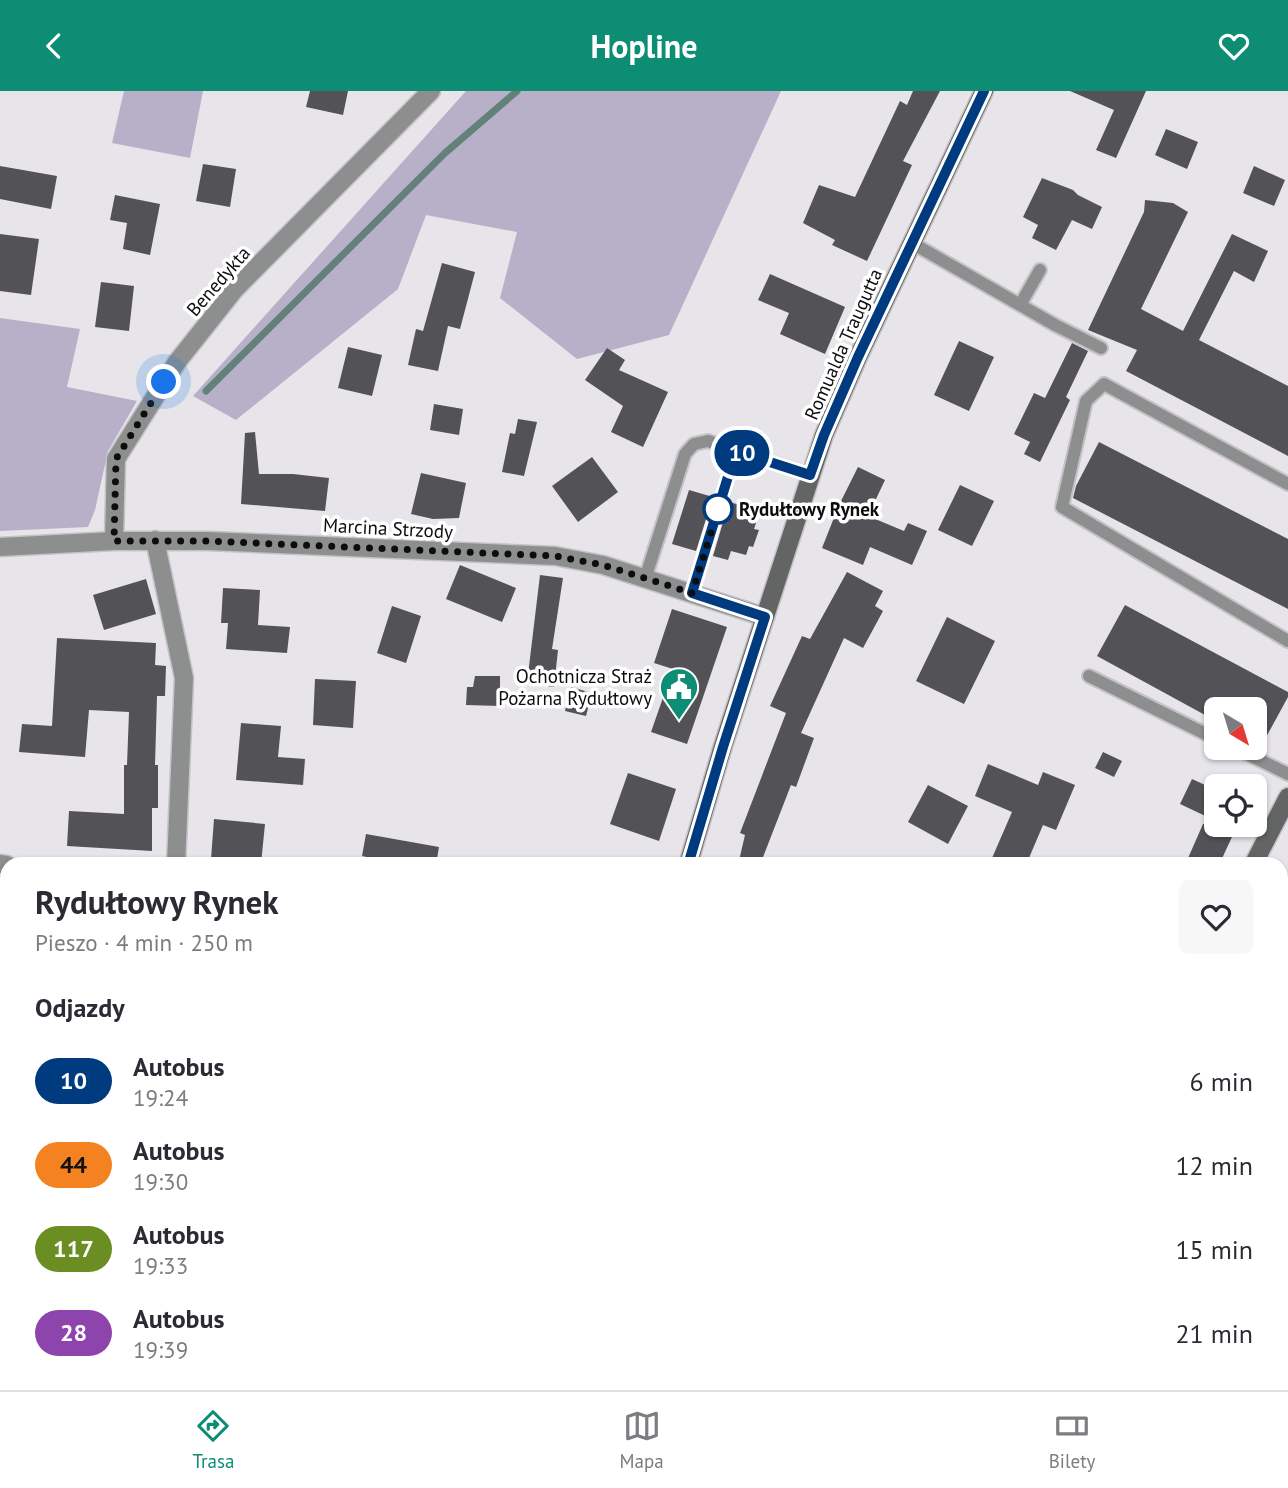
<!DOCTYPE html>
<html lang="pl">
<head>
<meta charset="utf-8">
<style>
	:root { --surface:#fff; --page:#f7f7f7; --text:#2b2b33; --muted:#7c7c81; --line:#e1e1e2; --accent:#0d8e74 }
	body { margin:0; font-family:"PT Sans",sans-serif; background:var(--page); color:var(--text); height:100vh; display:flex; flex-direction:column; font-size:26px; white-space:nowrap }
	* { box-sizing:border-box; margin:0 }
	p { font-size:23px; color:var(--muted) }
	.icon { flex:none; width:38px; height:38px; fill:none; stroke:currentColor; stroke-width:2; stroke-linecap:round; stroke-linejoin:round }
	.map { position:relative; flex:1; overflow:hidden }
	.panel { position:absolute; left:0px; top:766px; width:1288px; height:534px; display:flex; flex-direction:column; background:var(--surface); border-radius:21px 21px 0 0; box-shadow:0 2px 5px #0004 }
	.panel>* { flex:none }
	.badge { padding:0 14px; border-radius:23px; font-size:24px; line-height:46px }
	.needle { width:46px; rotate:142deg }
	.tools { position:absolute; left:1204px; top:606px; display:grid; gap:14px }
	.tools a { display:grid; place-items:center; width:63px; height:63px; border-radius:10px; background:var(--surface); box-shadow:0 2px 5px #0004; font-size:35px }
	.you { position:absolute; width:35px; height:35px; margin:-18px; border:5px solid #fff; border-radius:50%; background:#1a73e8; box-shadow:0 0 0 10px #1a73e833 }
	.map>.badge { position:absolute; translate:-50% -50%; box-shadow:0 0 0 4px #fff }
	h2 { padding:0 35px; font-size:26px; line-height:63px }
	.round { display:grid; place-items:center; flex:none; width:74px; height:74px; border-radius:10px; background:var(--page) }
	.overview { display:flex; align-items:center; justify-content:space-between; height:119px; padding:0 35px }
	h1 { font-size:33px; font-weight:700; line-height:52px }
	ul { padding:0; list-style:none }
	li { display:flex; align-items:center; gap:21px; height:84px; padding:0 35px }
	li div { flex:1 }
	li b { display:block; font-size:26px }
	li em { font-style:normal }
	li .badge { min-width:77px; font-weight:700; text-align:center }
	header { display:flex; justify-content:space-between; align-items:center; height:91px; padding:0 35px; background:var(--accent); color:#fff; font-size:32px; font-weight:700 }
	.tab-bar { display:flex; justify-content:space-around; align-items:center; height:98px; border-top:2px solid var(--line); background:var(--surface); font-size:19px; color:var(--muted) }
	.tab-bar a { display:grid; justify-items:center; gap:4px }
	.tab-bar .on { color:var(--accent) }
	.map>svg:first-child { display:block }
	.green { fill:#b8afc8 }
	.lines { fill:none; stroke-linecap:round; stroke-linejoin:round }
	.stream { stroke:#628178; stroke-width:7 }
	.building { fill:#535256 }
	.lane-casing { stroke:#c4c2c7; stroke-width:16 }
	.street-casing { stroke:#c4c2c7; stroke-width:21 }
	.secondary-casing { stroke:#c4c2c7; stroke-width:21 }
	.path { stroke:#a3a1a5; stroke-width:4.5; stroke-dasharray:3.5 3.5; stroke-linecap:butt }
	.lane { stroke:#8c8f8e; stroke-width:12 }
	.street { stroke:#8c8f8e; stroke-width:18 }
	.secondary { stroke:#626564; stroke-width:18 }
	.line-casing { stroke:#fff; stroke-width:16 }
	.line { stroke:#003b80; stroke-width:10 }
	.walk { stroke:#0d0d0e; stroke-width:7; stroke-dasharray:0 12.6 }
	.stop-dot { fill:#fff; stroke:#003b80; stroke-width:3.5 }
	.labels { text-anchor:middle; stroke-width:7; stroke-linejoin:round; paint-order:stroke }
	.street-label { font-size:19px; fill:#0d0d0e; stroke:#fff }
	.stop-label { font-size:19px; font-weight:bold; fill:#0d0d0e; stroke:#fff; text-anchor:start }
	.poi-label { font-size:19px; fill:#0d0d0e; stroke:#fff; text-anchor:end }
</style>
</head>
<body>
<header><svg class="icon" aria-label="back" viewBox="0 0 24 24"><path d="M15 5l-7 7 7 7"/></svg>Hopline<svg class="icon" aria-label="heart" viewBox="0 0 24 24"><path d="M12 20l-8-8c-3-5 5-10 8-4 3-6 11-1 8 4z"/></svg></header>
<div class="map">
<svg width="1288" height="1299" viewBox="0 0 1288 1299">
	<rect width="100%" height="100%" fill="#e7e5ea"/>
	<!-- green -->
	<path class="green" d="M124 0H203L190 67 112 52Z
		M466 0H781L669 244 577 268 500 207 517 141 426 124 398 198 236 329 193 305Z
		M0 227 80 238 67 296 137 310 108 360 95 419 88 436 0 440Z
		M0 784 7 785V896L0 895Z
		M145 1293H219L218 1299H144Z"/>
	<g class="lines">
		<!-- stream -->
		<path class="stream" d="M206 300 445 62 517 0"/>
	</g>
	<!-- building -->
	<path class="building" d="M310 0H348L343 24 306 16Z
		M913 0H940L903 70 912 74 867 170 832 154 835 149 803 132 819 94 855 106 900 10 907 14Z
		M1070 0H1146L1116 67 1096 59 1114 19Z
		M1166 38 1198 51 1187 78 1155 64Z
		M203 73 236 78 230 116 196 110Z
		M0 75 57 85 51 118 0 108Z
		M1254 75 1285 89 1274 115 1243 102Z
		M1042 87 1073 99 1078 104 1102 116 1092 138 1072 129 1056 159 1032 147 1038 134 1023 126Z
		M115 104 160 113 150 164 123 158 127 132 110 129Z
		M1145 109 1173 112 1188 121 1141 218 1183 240 1232 143 1268 160 1254 191 1234 180 1199 249 1288 295V365L1126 280 1137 259 1088 239 1144 121Z
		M0 143 39 148 31 204 0 200Z
		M442 172 475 181 460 238 448 235 438 280 408 274 416 238 423 240Z
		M770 183 845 216 825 263 780 243 789 222 758 209Z
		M101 191 134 195 129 240 95 236Z
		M959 250 994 266 969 320 934 304Z
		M1072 252 1088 260 1066 306 1070 309 1040 371 1024 363 1030 351 1014 343 1034 302 1045 307Z
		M348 256 382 264 372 305 338 297Z
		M607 257 625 269 619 279 668 301 643 356 611 341 623 315 585 289Z
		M434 313 463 318 459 344 430 339Z
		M518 328 537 331 524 385 502 381 510 342 515 343Z
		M255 341 259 383H293L329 387 325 420 241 413 245 342Z
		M1099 351 1288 448V518L1073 407 1076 395Z
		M592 366 618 401 578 431 552 395Z
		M858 376 885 389 868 425 904 440 908 432 927 440 912 474 870 456 863 474 822 457 839 414Z
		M421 382 466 392 459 427 433 428 411 423Z
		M960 394 994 410 972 455 938 439Z
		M689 399 713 406 696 460 672 453Z
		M729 411 744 415 742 425 757 429 754 438 759 439 753 456 749 455 746 464 731 460 728 469 713 465Z
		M460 474 516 497 502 531 446 508Z
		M847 481 883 500 875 515 883 520 863 557 844 547 801 642 814 647 796 696 791 694 760 774H738L745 744 740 742 786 622 770 615 802 545 810 548Z
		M540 484 563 487 552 558 558 559 554 596 527 592Z
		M146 488 156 523 104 539 93 504Z
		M223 497 260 499 258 534 290 536 287 562 226 558 228 532H221Z
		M1125 514 1288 601V606L1259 659 1255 657V618H1216V630L1097 565Z
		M392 515 421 525 406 572 377 562Z
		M672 518 727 536 687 653 651 641 673 578 654 572Z
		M947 526 995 550 964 613 916 590Z
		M57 547 156 552 155 574 166 575 165 605H157L155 674H158V717H152V760L67 755 69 720 124 723V674H127L129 621 89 619 85 666 19 661 22 633 52 635Z
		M475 585H500V615L466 614 467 596H473Z
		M315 588 356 590 353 637 313 634Z
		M571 596 592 602 586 625 565 620Z
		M241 632 281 635 278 666 305 668 303 694 236 689Z
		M1103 661 1122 670 1114 686 1095 677Z
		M988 673 1038 694 1043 681 1075 694 1056 739 1043 734 1026 774H989L1012 721 975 705Z
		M628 682 676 698 659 750 610 733Z
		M1192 688 1216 699V730L1180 713Z
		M928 694 968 715 948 753 908 731Z
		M214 728 265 733 261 773 211 768Z
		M1203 733H1238L1219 774H1185Z
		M366 743 439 756 436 774H406L362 765Z"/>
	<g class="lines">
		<!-- lane casing -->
		<g class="lane-casing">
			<path id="lane" d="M912 152 1055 234 1101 257
				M1020 214 1040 179
				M1288 393 1104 293 1086 310 1062 416 1288 550
				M645 488 685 363 694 353 708 350 810 384
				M692 502 736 360
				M1089 585 1216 648
				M1233 656 1288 683
				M389 1299 391 1293"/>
		</g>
		<!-- street casing -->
		<g class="street-casing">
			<path id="street" d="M155 449 184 587 176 774
				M114 450 116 368 177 271 235 198 431 0
				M0 456 114 450H208L555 465 603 474 765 526
				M0 773 7 774
				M0 902 7 903
				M0 1271 7 1272
				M1146 1299 1147 1293"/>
		</g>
		<!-- secondary casing -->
		<g class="secondary-casing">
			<path id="secondary" d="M688 774 723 655 824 344 858 266 984 0
				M1253 774 1288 706
				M1281 1236 1288 1240
				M617 1293 618 1299
				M89 1299 91 1293"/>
		</g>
		<!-- path -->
		<path class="path" d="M872 1299 873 1293"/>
		<!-- lane -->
		<use href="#lane" class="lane"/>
		<!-- street -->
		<use href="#street" class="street"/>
		<!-- secondary -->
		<use href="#secondary" class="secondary"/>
	</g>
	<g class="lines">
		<!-- line casing -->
		<g class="line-casing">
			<path id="line" d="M688 774 723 656 765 526 692 502 736 360 810 384 824 344 858 266 984 0"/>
		</g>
		<!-- line -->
		<use href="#line" class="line"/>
		<!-- walk -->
		<path class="walk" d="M164 291 116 368 114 450H208L555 465 603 474 692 502 720 413 718 418"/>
	</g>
	<!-- icons -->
	<defs>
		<g id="civic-pin" transform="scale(2.0125)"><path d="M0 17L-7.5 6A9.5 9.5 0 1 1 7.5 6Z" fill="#0d8e74" stroke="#fff"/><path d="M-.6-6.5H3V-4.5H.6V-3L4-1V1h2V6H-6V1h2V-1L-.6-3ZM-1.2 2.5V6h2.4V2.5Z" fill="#fff"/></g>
	</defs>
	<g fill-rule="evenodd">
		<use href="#civic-pin" x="679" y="596"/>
	</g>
	<!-- markers -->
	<circle class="stop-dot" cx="718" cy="418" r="14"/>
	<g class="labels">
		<!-- street labels -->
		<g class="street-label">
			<text transform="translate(218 190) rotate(-49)" y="7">Benedykta</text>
			<text transform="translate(843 253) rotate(-66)" y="7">Romualda Traugutta</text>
			<text transform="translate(388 437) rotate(3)" y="7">Marcina Strzody</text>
		</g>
		<!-- stop labels -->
		<g class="stop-label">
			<text x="739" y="425">Rydułtowy Rynek</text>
		</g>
		<!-- poi labels -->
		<g class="poi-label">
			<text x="652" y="592">Ochotnicza Straż<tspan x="652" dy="22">Pożarna Rydułtowy</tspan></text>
		</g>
	</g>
</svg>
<div class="tools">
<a><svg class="needle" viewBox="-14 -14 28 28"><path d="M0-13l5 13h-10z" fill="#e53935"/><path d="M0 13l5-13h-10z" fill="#7c7c81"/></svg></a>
<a><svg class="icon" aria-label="locate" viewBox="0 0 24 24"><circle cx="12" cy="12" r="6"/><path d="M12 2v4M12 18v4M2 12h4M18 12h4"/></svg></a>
</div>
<div class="you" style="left:164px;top:291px"></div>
<b class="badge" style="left:742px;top:362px;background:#003b80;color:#fff">10</b>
<section class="panel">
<div class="overview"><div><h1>Rydułtowy Rynek</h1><p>Pieszo · 4 min · 250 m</p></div><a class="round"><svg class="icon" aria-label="heart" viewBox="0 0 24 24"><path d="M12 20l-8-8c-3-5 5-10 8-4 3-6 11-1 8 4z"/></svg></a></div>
<h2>Odjazdy</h2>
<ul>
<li><span class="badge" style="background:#003b80;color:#fff">10</span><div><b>Autobus</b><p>19:24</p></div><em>6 min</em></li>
<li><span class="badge" style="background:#f58220;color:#111">44</span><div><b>Autobus</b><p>19:30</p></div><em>12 min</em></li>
<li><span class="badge" style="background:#6b8e23;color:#fff">117</span><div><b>Autobus</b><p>19:33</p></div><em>15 min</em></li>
<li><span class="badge" style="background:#8e44ad;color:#fff">28</span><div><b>Autobus</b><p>19:39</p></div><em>21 min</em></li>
</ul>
</section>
</div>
<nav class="tab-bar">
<a class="on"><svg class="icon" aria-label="directions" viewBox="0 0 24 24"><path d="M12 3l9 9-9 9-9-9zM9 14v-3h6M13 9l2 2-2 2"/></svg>Trasa</a>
<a><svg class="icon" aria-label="map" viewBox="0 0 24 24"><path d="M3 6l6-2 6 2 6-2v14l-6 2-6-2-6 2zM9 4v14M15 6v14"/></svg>Mapa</a>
<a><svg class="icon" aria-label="tickets" viewBox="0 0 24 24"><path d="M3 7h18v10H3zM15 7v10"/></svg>Bilety</a>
</nav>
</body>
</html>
